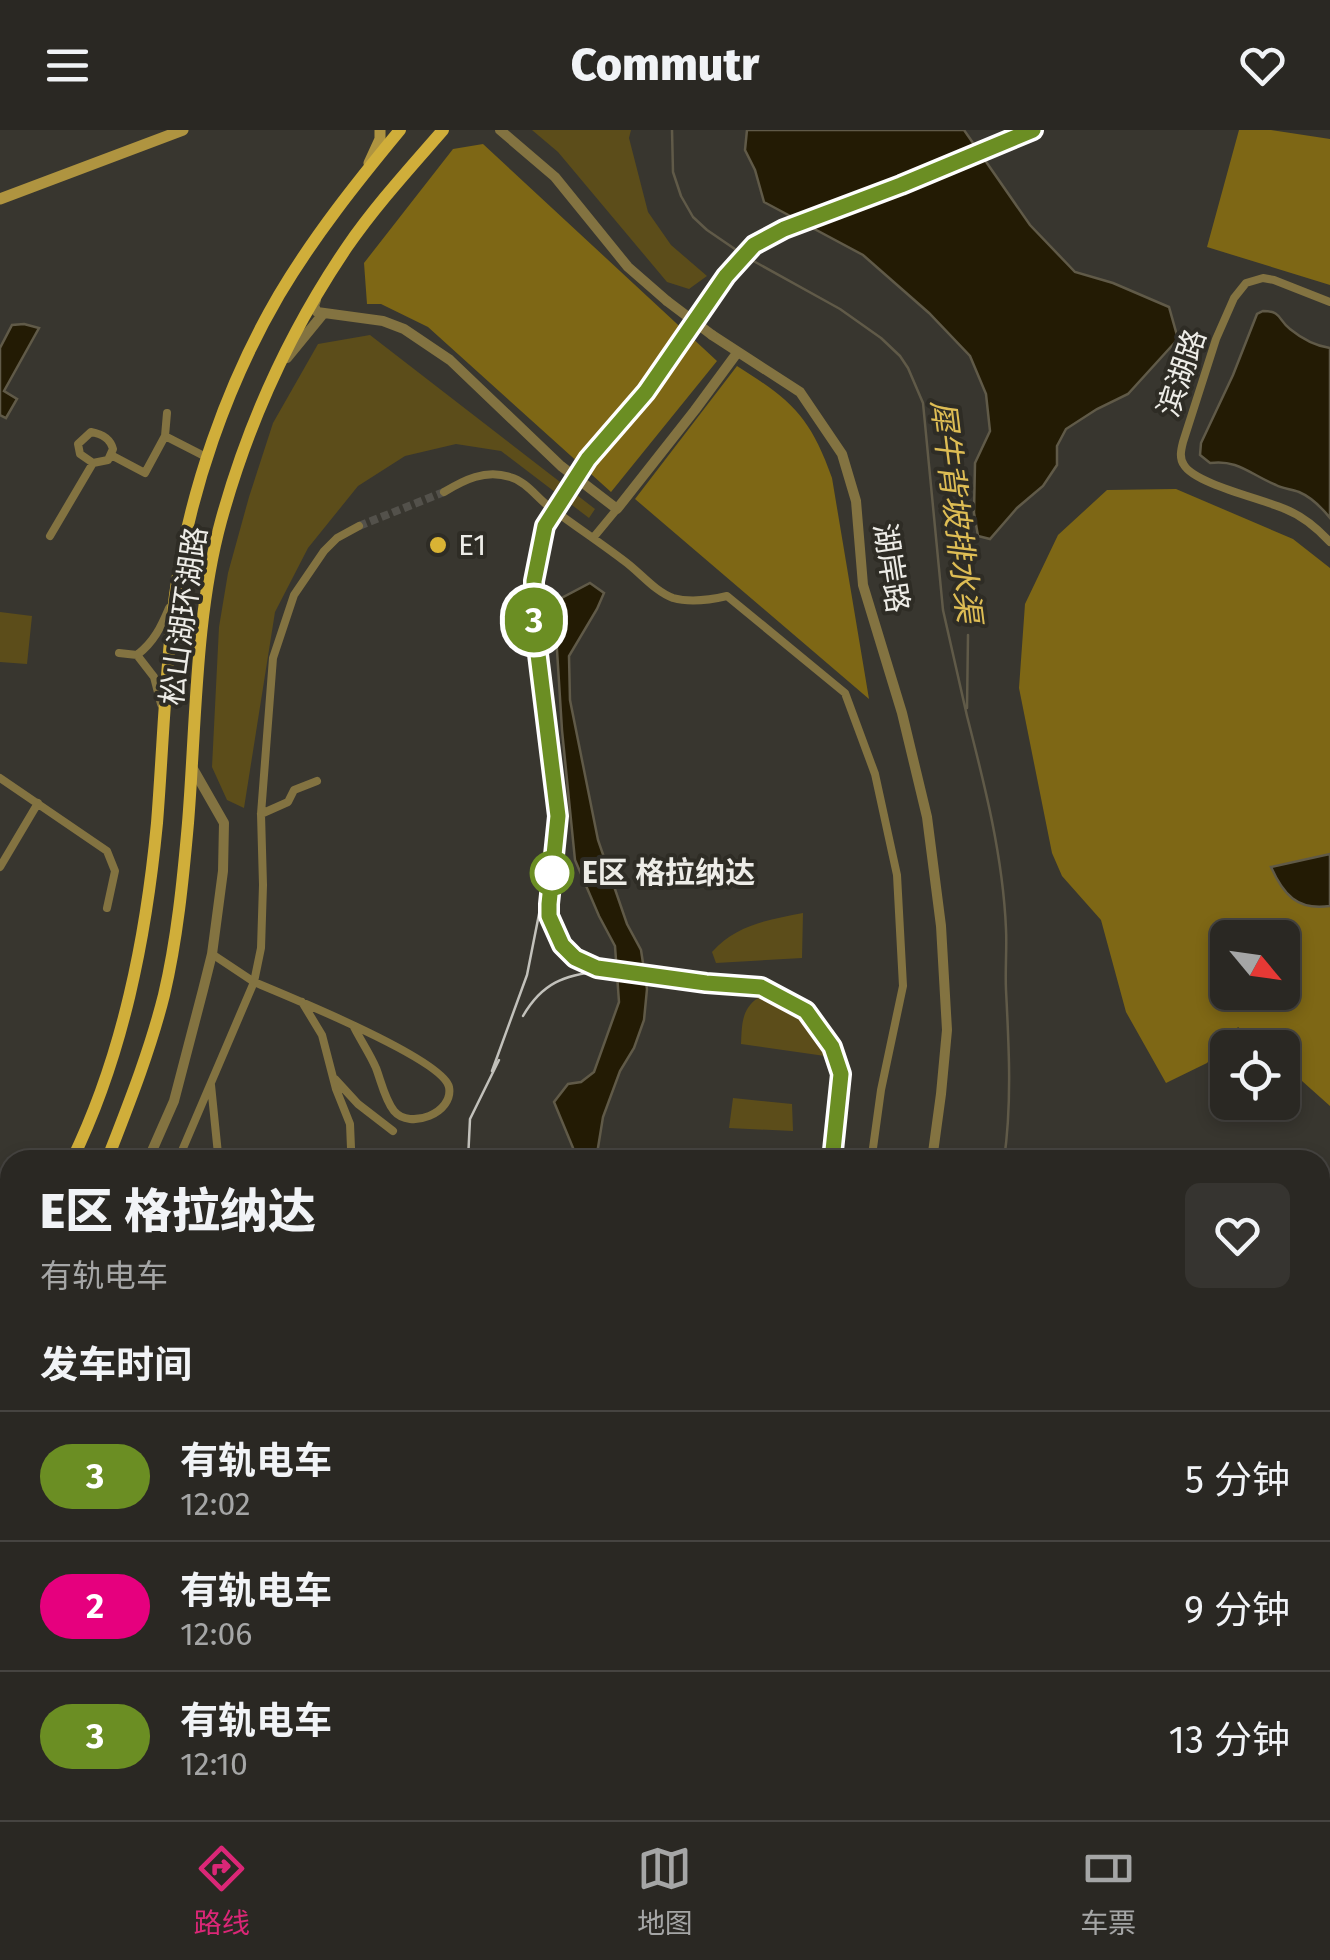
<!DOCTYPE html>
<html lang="zh">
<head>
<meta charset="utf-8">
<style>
	:root { --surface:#2a2823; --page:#363430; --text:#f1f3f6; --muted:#a5a6a6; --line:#464441; --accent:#db2777 }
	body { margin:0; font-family:"Fira Sans","Noto Sans SC",sans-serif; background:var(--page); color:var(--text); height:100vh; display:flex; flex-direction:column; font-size:38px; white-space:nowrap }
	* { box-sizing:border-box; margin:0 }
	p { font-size:32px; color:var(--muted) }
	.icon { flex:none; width:55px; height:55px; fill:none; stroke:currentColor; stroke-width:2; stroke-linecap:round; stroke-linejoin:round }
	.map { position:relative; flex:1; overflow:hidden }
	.details { position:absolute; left:0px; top:1020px; width:1330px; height:670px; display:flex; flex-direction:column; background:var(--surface); border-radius:30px 30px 0 0; box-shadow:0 5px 15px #0003,0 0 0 2px var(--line) }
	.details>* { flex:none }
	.badge { padding:0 20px; border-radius:32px; font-size:35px; line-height:65px }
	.needle { width:65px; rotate:119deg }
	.tools { position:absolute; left:1210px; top:790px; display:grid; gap:20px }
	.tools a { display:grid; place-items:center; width:90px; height:90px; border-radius:15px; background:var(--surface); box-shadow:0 5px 15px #0003,0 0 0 2px var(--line); font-size:50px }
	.map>.badge { position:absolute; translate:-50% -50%; box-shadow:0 0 0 5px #fff }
	h2 { padding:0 40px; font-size:38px; line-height:90px }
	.round { display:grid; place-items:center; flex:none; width:105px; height:105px; border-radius:15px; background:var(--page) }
	.headline { display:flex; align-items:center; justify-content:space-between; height:170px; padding:0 40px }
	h1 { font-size:48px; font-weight:800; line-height:75px }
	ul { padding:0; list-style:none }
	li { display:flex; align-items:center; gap:30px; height:130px; padding:0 40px; border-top:2px solid var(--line) }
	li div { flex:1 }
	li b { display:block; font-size:38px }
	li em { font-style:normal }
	li .badge { min-width:110px; font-weight:700; text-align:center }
	header { display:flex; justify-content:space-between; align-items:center; height:130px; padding:0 40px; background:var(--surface); font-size:45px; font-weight:800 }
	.tabs { display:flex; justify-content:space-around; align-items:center; height:140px; border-top:2px solid var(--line); background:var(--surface); font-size:28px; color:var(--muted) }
	.tabs a { display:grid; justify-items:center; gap:5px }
	.tabs .active { color:var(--accent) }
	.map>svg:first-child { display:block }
	.green { fill:#5c4d1a }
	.forest { fill:#7e6715; fill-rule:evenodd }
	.water { fill:#231b04; stroke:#605a48; stroke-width:2.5 }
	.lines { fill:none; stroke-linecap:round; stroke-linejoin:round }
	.stream { stroke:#605a48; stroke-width:2.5 }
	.minor-tunnel { stroke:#53514b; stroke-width:8; stroke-dasharray:8 4; stroke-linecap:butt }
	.minor { stroke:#837341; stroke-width:8 }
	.tertiary { stroke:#837341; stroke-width:10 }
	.secondary { stroke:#af9440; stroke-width:11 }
	.primary { stroke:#d0ae3a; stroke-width:12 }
	.tram { stroke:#c2c1bb; stroke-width:2.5 }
	.tertiary-bridge { stroke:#837341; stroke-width:10 }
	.line-casing { stroke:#fff; stroke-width:22 }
	.line { stroke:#6b8e23; stroke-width:15 }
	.poi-dot { fill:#d9b334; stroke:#2e2c25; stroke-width:4 }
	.stop-dot { fill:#fff; stroke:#6b8e23; stroke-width:5 }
	.labels { text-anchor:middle; stroke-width:8; stroke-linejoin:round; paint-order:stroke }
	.street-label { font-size:30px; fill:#edece7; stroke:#2e2c25 }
	.poi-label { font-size:30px; fill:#edece7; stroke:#2e2c25; text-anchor:start }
	.stop-label { font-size:30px; font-weight:bold; fill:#edece7; stroke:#2e2c25; text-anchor:start }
	.water-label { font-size:32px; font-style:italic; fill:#debd54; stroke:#2e2c25 }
</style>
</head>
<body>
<header><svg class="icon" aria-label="menu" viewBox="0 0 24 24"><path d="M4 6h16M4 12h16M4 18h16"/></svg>Commutr<svg class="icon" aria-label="heart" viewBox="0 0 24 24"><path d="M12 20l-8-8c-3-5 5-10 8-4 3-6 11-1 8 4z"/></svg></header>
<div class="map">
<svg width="1330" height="1690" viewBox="0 0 1330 1690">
	<rect width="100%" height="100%" fill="#38362f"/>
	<!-- green -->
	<path class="green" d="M532 0H631L629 8 648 82 671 115 707 146 689 159 667 152 558 22Z
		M370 205 595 379 589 388 501 321 456 314 405 326 358 356 308 418 275 482 244 678 227 670 212 637 219 497 228 443 249 367 273 293 318 214Z
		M0 482 32 486 27 534 0 532Z
		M803 783 802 828 716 833 712 822C737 794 768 790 803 783Z
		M758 868 791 880 833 922 832 927 741 914C742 896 741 879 758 868Z
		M733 968 792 974 793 1001 729 998Z
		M1320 1483 1330 1494V1569L1320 1567Z"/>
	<!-- forest -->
	<path class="forest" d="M1239 0H1271L1330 9V155L1207 117Z
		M483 14 717 231 611 362 428 197 381 174H367L364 133 453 19Z
		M737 236C791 270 810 286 832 348L869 569 635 369Z
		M1176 359 1293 409 1330 438V976L1283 934 1282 918 1264 917 1238 897 1207 933 1166 953 1126 882 1101 790 1062 746 1052 723 1019 558 1025 474 1058 405 1107 360ZM1228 808H1282V862H1228Z
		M1320 1294 1330 1300V1480L1320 1477Z
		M10 1372V1680H160L161 1690H95L0 1682V1399Z"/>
	<!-- water -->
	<path class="water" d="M747 0H964L1030 95 1075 142 1113 153 1169 177 1178 209 1128 264 1097 279 1066 299 1057 316V335L1043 356 1017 378 990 409 978 406 974 383 975 333 990 301 986 264 970 226 929 183 863 125 764 72 755 40 745 20Z
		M1263 181C1282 181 1278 190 1290 199 1301 208 1316 216 1330 218V388C1322 378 1311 367 1299 362 1292 359 1283 359 1276 355 1251 345 1238 329 1210 333L1200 325 1201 313 1233 245 1257 184Z
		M24 194 39 198 4 261 17 269 6 288 0 285V218L12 195Z
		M590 453 604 463 597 479 569 526 570 570 598 710 627 794 641 820 647 859 644 890 634 918 620 941 603 987 596 1030H578L554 972 568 954 581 952 594 942 619 872 615 816 599 786 575 730 562 600 554 472Z
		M1330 724V776C1297 781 1283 764 1271 737Z"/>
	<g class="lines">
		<!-- stream -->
		<path class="stream" d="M672 0 673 42 681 66 693 87 707 100 748 128 840 179 881 208 900 226 908 238 923 273 943 480 967 586
			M967 578 968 505
			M967 586C985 656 1003 727 1006 799 1007 819 1005 840 1006 860 1009 917 1012 974 1004 1030
			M999 1680 1001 1690"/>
		<!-- minor-tunnel -->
		<path class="minor-tunnel" d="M359 396 444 362"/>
		<!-- minor -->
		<path class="minor" d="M1330 172 1274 150 1263 148 1246 153 1234 168 1216 209 1183 312C1181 320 1179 328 1184 335 1195 354 1263 369 1285 379 1303 386 1317 398 1330 412
			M91 302C102 304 110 308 113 319L108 330 93 333 80 324 78 314Z
			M165 306 167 283
			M111 325 145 343 165 306 208 328
			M444 362C464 350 485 339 510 347 525 351 535 365 547 375 572 394 598 411 623 430 640 442 654 461 673 468 691 473 710 470 727 466L845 563 875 644 897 745 903 856 881 960 873 1018 874 1030
			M50 406 93 333
			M593 408 617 379
			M119 523 137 525C154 512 161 497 169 478
			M137 525 154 547 161 574
			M0 648 107 721 115 741 107 778
			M261 684 288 672 294 660 317 651
			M0 737 38 673
			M302 872 322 905 336 959 350 994 351 1018
			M354 897C361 911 370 924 376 938 381 951 385 970 394 981 410 1000 454 983 449 957 443 929 285 865 254 852L261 818 263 755 261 684 273 528 294 465 324 421 337 408 359 396
			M335 949 358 974 393 1001
			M211 955 218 1024
			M178 1030 254 852 212 824
			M335 1680 353 1690
			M897 1680 900 1690
			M1048 1680 1049 1690"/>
		<!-- tertiary -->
		<path class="tertiary" d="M500 0 555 47 628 137 667 171
			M316 170 314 176 317 182 383 191 404 199 450 230 561 336 617 379 695 280 737 223
			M712 205 800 262 842 324 856 371 863 455 902 583 927 687 941 796 947 900 941 964 932 1030
			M287 228 323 184
			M148 1030 174 971 203 860 212 824 223 741 224 693 192 637
			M0 1337 10 1318
			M932 1680 934 1690"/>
		<!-- secondary -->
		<path class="secondary" d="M369 33 380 9V0
			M0 69 183 0"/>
		<!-- primary -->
		<path class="primary" d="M72 1030C123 925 146 808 157 693 163 617 165 541 175 465 189 363 227 254 279 165 314 106 357 52 400 0
			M107 1030C128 976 150 921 164 865 177 810 183 750 188 693 196 595 195 486 221 391 248 293 290 201 347 117 376 75 410 38 443 0
			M0 1174 10 1155
			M0 1241 10 1222"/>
		<!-- tram -->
		<path class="tram" d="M587 329 646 262 726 145 754 115 785 99 901 55 1033 0
			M534 485 558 686 549 774V786L562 815 575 828 587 834 606 841 650 847 761 857 805 881 833 917 841 944 832 1030
			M523 886C542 853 564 845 601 841
			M492 941 527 845 542 769
			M468 1030 470 989 499 930
			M937 1680 972 1690
			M1118 1690 1161 1680"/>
		<!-- tertiary-bridge -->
		<path class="tertiary-bridge" d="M667 171 712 205"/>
	</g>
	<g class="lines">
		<!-- line casing -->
		<g class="line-casing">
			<path id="line" d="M832 1030 841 944 832 917 806 881 761 857 706 853 597 838 575 828 562 815 549 786V774L558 686 535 500 534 462V451L545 396 588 329 646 262 726 146 754 115 784 99 901 55 1033 0"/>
		</g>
		<!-- line -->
		<use href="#line" class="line"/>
	</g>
	<!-- markers -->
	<circle class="poi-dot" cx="438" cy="415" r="10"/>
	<circle class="stop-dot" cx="552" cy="743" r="20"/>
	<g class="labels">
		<!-- street labels -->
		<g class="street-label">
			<text transform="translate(1182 243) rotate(-71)" y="10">滨湖路</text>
			<text transform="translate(891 438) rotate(81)" y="10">湖岸路</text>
			<text transform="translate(184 486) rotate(-82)" y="10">松山湖环湖路</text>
		</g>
		<!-- poi labels -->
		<g class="poi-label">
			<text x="458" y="425">E1</text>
		</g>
		<!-- stop labels -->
		<g class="stop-label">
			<text x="582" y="753">E区 格拉纳达</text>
		</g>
		<!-- water labels -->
		<g class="water-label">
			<text transform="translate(956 381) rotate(83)" y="11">犀牛背坡排水渠</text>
		</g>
	</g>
</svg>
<div class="tools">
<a><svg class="needle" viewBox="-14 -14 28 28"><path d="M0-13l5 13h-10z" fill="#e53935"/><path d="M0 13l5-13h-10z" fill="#a5a6a6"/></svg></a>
<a><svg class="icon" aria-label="locate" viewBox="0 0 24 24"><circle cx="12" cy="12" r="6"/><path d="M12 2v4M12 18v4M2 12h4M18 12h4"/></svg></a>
</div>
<b class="badge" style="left:534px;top:490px;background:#6b8e23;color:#fff">3</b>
<section class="details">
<div class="headline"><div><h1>E区 格拉纳达</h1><p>有轨电车</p></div><a class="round"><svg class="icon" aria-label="heart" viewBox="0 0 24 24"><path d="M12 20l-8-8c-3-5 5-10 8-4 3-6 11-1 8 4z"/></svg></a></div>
<h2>发车时间</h2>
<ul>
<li><span class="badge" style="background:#6b8e23;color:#fff">3</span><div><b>有轨电车</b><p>12:02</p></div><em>5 分钟</em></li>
<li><span class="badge" style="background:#e6007e;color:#fff">2</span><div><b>有轨电车</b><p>12:06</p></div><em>9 分钟</em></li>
<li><span class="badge" style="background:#6b8e23;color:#fff">3</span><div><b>有轨电车</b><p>12:10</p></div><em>13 分钟</em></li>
</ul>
</section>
</div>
<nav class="tabs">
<a class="active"><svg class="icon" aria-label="directions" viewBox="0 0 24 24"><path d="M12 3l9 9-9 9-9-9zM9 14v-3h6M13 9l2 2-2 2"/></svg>路线</a>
<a><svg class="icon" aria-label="map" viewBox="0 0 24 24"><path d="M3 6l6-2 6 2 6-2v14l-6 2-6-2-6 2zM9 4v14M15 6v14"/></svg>地图</a>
<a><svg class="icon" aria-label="tickets" viewBox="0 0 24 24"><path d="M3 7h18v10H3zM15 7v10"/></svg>车票</a>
</nav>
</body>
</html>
